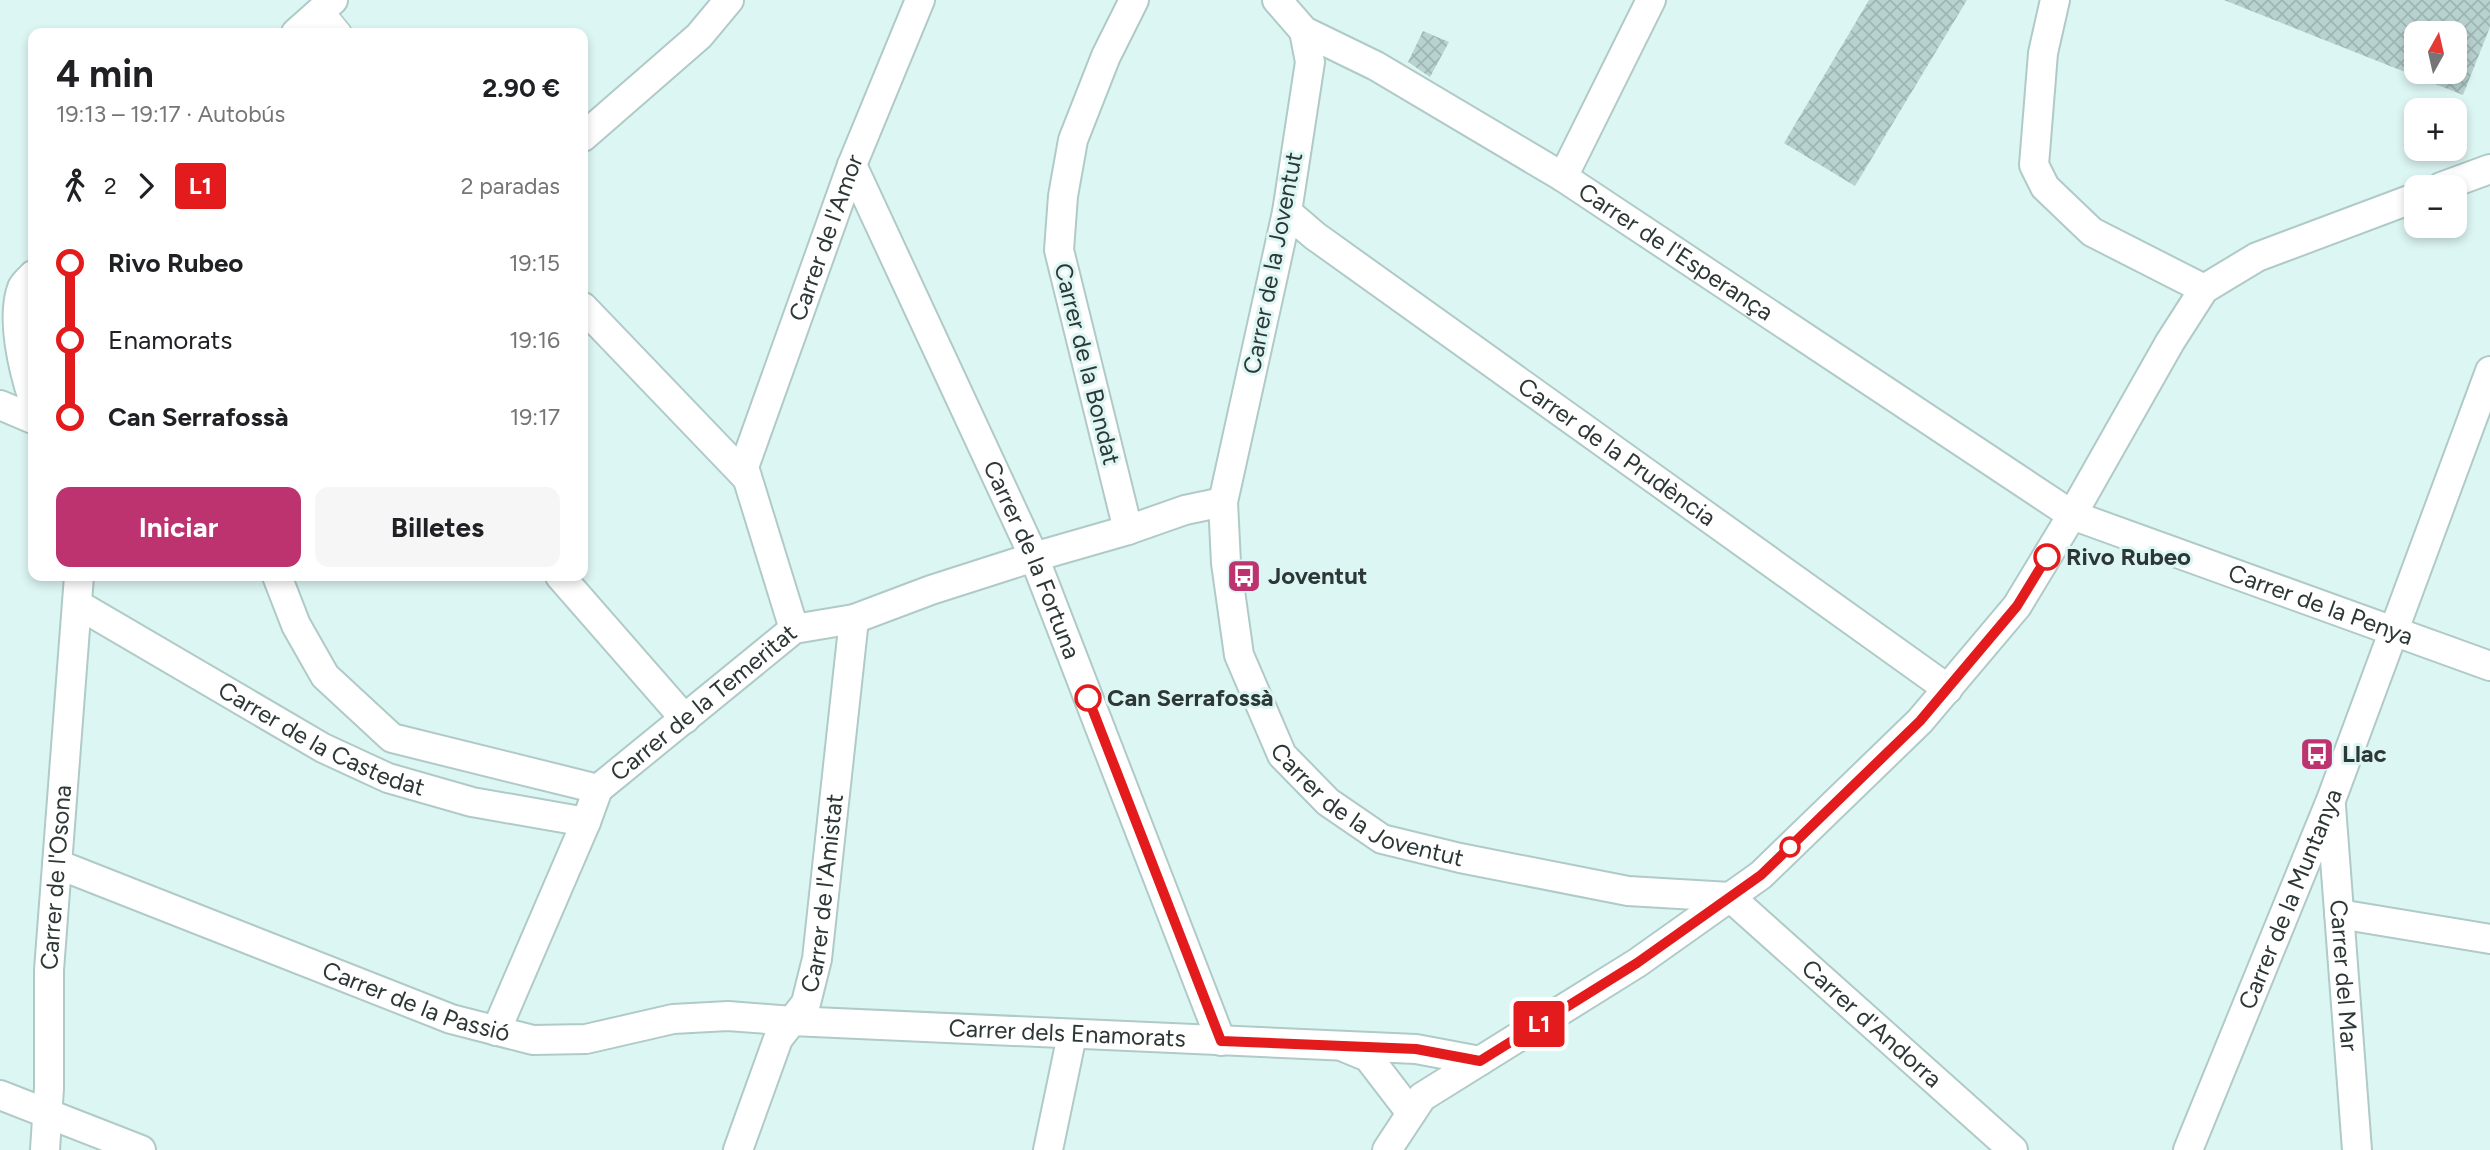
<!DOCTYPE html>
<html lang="es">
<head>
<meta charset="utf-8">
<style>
	:root { --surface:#fff; --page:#f6f6f6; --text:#202124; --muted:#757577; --accent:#bc3370 }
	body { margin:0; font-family:Figtree,sans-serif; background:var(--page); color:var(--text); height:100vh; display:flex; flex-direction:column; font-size:26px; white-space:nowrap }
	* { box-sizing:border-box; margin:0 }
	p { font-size:23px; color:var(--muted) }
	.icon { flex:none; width:38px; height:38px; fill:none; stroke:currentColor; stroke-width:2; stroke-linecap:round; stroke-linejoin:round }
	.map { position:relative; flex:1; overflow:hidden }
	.panel { position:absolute; left:28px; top:28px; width:560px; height:553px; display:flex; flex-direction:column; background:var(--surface); border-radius:14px; box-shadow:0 4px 10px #0003 }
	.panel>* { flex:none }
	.badge { padding:0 14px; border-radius:5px; font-size:24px; line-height:46px }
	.needle { width:46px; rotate:8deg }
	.tools { position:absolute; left:2404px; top:21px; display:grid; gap:14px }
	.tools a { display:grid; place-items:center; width:63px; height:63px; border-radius:14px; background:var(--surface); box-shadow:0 4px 10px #0003; font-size:35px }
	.map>.badge { position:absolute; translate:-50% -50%; box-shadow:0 0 0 4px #fff }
	.legs { display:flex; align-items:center; gap:10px; height:77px; padding:0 28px; font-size:23px }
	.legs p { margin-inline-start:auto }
	.headline { display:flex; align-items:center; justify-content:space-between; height:119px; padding:0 28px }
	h1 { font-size:38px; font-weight:700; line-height:52px }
	.primary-button { display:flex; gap:14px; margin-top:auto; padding:14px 28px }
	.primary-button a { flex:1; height:80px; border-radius:14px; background:var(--accent); color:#fff; font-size:28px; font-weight:700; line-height:80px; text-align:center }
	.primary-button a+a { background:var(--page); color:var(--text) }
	ul { padding:0 28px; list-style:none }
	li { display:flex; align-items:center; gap:24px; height:77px; font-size:26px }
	li i { display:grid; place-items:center; width:10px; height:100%; margin:0 9px; background:currentColor }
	li i::after { content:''; width:18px; height:18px; margin:-9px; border:5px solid; border-radius:50%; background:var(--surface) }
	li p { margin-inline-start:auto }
	li:first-child i { background:linear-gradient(#0000 50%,currentColor 0) }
	li:last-child i { background:linear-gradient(currentColor 50%,#0000 0) }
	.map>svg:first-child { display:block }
	.building { fill:url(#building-cross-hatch); fill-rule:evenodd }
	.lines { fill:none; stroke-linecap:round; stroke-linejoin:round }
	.pedestrian-casing { stroke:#b0cac7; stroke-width:24 }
	.minor-casing { stroke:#b0cac7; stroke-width:32 }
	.pedestrian { stroke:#fff; stroke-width:21 }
	.minor { stroke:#fff; stroke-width:28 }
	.line-1-casing { stroke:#fff; stroke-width:16 }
	.line-1 { stroke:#e31b1d; stroke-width:10 }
	.stop-1-dot { fill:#fff; stroke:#e31b1d; stroke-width:3.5 }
	.labels { text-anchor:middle; stroke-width:6; stroke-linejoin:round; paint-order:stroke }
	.street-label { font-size:24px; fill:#2d3736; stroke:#dcf6f4 }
	.stop-label { font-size:24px; font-weight:bold; fill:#2d3736; stroke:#dcf6f4; text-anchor:start }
	.poi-label { font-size:24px; font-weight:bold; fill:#2d3736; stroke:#dcf6f4; text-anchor:start }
</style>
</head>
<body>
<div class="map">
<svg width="2490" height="1150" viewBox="0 0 2490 1150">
	<defs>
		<pattern id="building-cross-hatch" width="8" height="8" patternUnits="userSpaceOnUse" patternTransform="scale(1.75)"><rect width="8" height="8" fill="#b8d2d0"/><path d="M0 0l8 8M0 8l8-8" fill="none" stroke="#9eb5b3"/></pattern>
	</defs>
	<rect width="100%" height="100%" fill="#dcf6f4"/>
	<!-- building -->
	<path class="building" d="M1869 0H1967L1855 186 1784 143Z
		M2224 0H2490V27L2463 95ZM2417 33H2455V72H2417Z
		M1423 31 1449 42 1430 77 1408 62Z"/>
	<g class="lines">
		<!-- pedestrian casing -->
		<g class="pedestrian-casing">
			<path id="pedestrian" d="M322 10 341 33"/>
		</g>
		<!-- minor casing -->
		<g class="minor-casing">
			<g id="minor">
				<path id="s1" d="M1277 0 1304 31 1376 66 1563 177 2072 515 2490 666"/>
				<path d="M2055 0 2043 53 2034 165 2045 187 2092 232 2204 289"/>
				<path id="s2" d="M1304 31 1310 62 1287 212 1223 502 1226 563 1239 655 1282 755 1328 802 1382 839 1460 858 1628 891 1730 897 2013 1150"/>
				<path d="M296 33 333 0"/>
				<path d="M583 137 699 36 729 0"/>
				<path id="s3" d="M852 165 1034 557 1221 1041"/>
				<path d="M1563 177 1651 0"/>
				<path d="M2441 187 2490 169"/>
				<path id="s4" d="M1287 212 1315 236 1948 689"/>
				<path d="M33 275C30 279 24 283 22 288 11 318 23 369 33 399"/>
				<path d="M583 307 747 478"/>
				<path d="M0 405 33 419"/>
				<path d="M1128 530 1059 250 1063 196 1073 140 1106 56 1134 0"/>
				<path d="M277 576 296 625 325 676 392 738 598 789"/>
				<path d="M560 576 685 719"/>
				<path id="s5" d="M77 604 323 748 388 778 472 802 586 822"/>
				<path id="s6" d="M794 629 744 467 852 165 920 0"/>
				<path id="s7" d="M2331 806 2357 1150"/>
				<path id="s8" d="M57 864 451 1019 533 1040 586 1039 673 1019 728 1016 792 1021 1416 1049 1480 1061"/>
				<path d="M2339 914 2490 939"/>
				<path id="s9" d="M496 1031 586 822 598 789 794 629 854 619 931 590 1034 557 1128 530 1185 510 1223 502"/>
				<path d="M1346 1048 1368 1057 1411 1113"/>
				<path d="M0 1095 141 1150"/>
				<path id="s10" d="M45 1150 49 1088V970L79 576"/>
				<path id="s11" d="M738 1150 778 1039 806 1003 817 959 854 619"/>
				<path d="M1048 1150 1072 1035"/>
				<path d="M1387 1150 1422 1097 1637 963 1761 875 1920 721 2017 606 2072 515 2170 342 2204 289 2257 257 2417 197"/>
				<path id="s12" d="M2188 1150 2331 800 2490 371"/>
			</g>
		</g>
		<!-- pedestrian -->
		<use href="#pedestrian" class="pedestrian"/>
		<!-- minor -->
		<use href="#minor" class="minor"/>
	</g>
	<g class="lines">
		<!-- line-1 casing -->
		<g class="line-1-casing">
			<path id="line-1" d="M1088 698 1221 1041 1416 1049 1480 1061 1637 963 1761 875 1920 721 2017 606 2047 557"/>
		</g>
		<!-- line-1 -->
		<use href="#line-1" class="line-1"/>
	</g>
	<!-- icons -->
	<defs>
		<g id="bus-square" transform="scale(1.75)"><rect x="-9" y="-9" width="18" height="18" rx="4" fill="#bc3370" stroke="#dcf6f4"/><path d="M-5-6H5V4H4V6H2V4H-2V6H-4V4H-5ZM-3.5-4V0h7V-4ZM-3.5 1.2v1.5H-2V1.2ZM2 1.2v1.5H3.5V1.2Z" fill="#fff"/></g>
	</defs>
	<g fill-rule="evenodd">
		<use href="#bus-square" x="1244" y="576"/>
		<use href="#bus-square" x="2317" y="754"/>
	</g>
	<!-- markers -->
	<g class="stop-1-dot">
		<circle cx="2047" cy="557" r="12"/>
		<circle cx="1088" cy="698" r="12"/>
		<circle cx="1790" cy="847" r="9"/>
	</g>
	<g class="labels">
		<!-- street labels -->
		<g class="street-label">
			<text dy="8" stroke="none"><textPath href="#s6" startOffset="413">Carrer de l'Amor</textPath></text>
			<text dy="8" stroke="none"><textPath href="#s1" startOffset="474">Carrer de l'Esperança</textPath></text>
			<text transform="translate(1273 263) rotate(-79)" y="8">Carrer de la Joventut</text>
			<text transform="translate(1087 364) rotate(76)" y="8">Carrer de la Bondat</text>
			<text dy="8" stroke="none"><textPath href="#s4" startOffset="408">Carrer de la Prudència</textPath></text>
			<text dy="8" stroke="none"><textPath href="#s3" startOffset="434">Carrer de la Fortuna</textPath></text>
			<text dy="8" stroke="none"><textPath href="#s1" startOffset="1214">Carrer de la Penya</textPath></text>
			<text dy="8" stroke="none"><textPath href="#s9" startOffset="399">Carrer de la Temeritat</textPath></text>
			<text dy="8" stroke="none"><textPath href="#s5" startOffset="280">Carrer de la Castedat</textPath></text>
			<text dy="8" stroke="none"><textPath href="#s2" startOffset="845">Carrer de la Joventut</textPath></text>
			<text dy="8" stroke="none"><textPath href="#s10" startOffset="273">Carrer de l'Osona</textPath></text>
			<text dy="8" stroke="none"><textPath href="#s11" startOffset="275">Carrer de l'Amistat</textPath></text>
			<text dy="8" stroke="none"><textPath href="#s12" startOffset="271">Carrer de la Muntanya</textPath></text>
			<text dy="8" stroke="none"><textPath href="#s7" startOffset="170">Carrer del Mar</textPath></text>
			<text dy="8" stroke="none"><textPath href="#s8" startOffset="385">Carrer de la Passió</textPath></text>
			<text dy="8" stroke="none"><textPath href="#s2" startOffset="1418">Carrer d'Andorra</textPath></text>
			<text dy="8" stroke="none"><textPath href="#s8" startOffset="1045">Carrer dels Enamorats</textPath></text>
		</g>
		<!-- stop labels -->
		<g class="stop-label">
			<text x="2066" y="565">Rivo Rubeo</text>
			<text x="1107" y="706">Can Serrafossà</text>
		</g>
		<!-- poi labels -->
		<g class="poi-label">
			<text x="1268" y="584">Joventut</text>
			<text x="2342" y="762">Llac</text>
		</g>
	</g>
</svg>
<div class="tools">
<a><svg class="needle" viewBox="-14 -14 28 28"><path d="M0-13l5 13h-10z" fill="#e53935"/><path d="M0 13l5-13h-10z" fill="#757577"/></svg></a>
<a>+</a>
<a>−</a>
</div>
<b class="badge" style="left:1539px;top:1024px;background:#e31b1d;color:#fff">L1</b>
<section class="panel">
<div class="headline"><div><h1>4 min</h1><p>19:13 – 19:17 · Autobús</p></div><b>2.90 €</b></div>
<div class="legs"><svg class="icon" aria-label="walk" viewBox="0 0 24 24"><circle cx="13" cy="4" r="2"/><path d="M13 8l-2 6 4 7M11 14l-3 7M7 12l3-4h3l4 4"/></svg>2<svg class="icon" aria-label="forward" viewBox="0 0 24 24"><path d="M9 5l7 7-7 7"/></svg><b class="badge" style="background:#e31b1d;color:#fff">L1</b><p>2 paradas</p></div>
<ul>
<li><i style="color:#e31b1d"></i><b>Rivo Rubeo</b><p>19:15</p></li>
<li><i style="color:#e31b1d"></i><span>Enamorats</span><p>19:16</p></li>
<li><i style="color:#e31b1d"></i><b>Can Serrafossà</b><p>19:17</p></li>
</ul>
<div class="primary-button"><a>Iniciar</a><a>Billetes</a></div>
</section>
</div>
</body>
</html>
